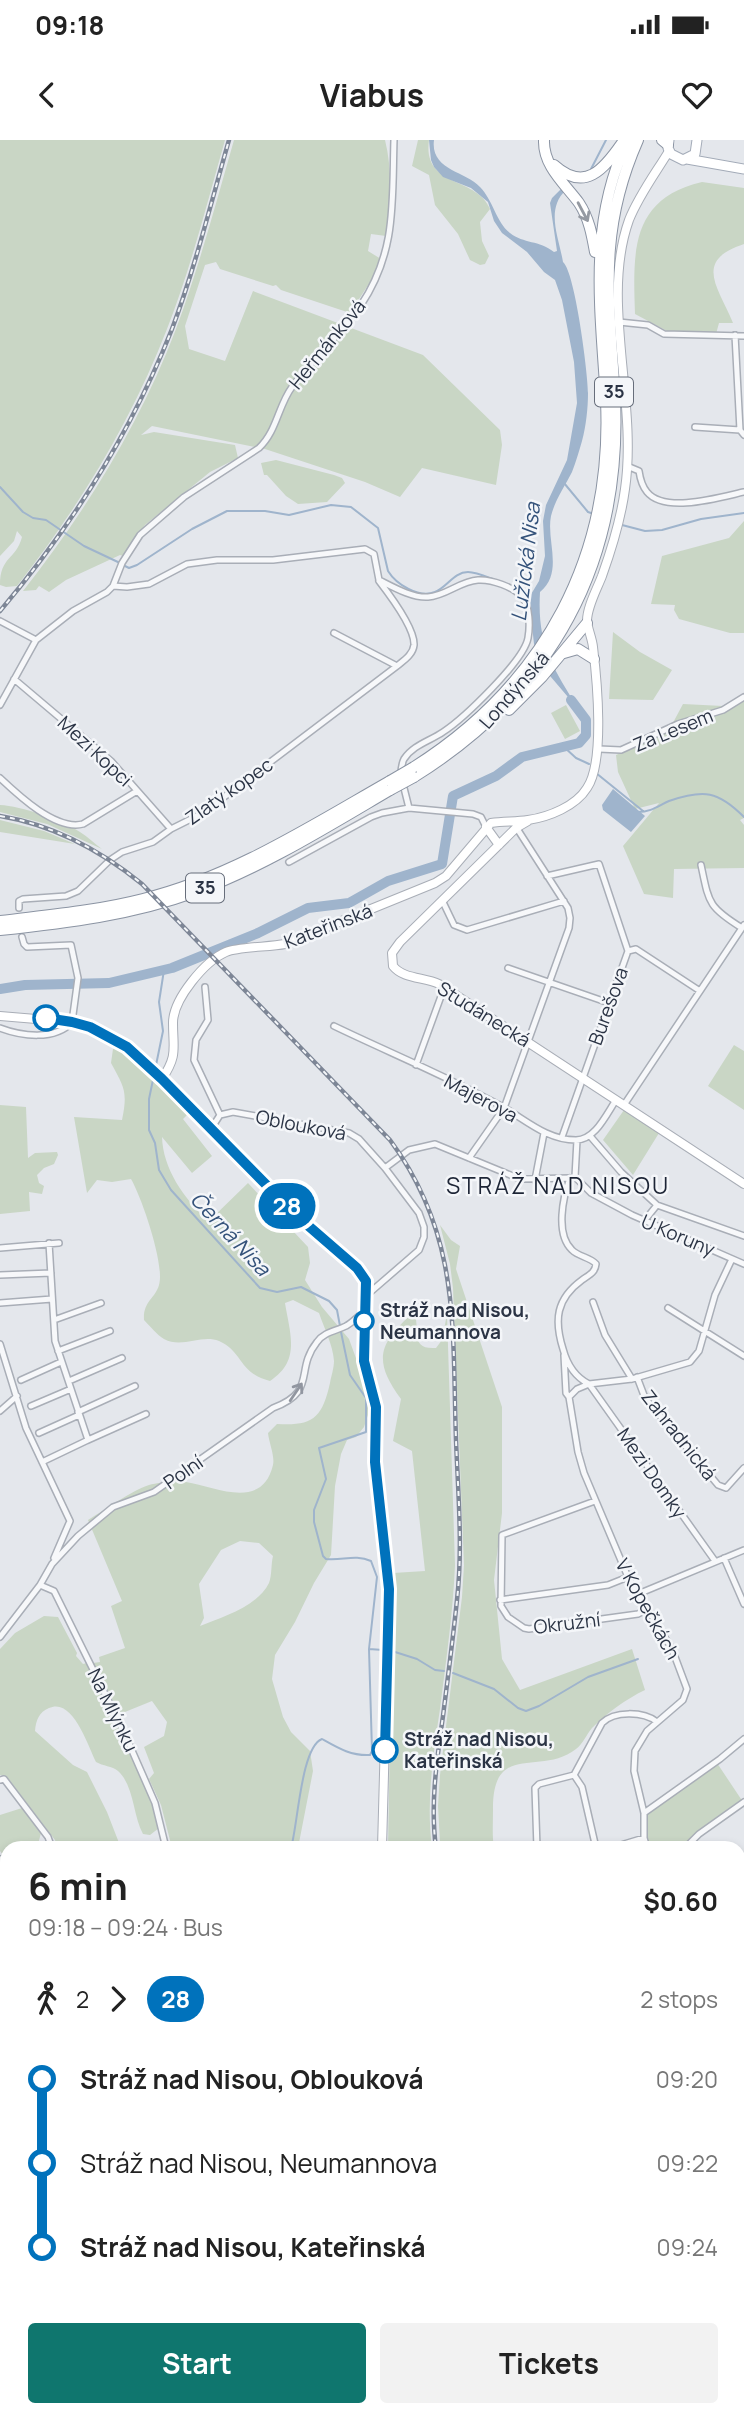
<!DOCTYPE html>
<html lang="en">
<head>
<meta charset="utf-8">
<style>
	:root { --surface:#fff; --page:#f2f2f2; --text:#222; --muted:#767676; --accent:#0f766e }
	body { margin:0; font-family:Manrope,sans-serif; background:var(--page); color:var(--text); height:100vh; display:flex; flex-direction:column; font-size:26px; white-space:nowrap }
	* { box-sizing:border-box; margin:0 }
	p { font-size:23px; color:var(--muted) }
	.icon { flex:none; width:38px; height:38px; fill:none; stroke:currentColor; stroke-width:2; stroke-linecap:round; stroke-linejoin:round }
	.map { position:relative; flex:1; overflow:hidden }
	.panel { position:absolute; left:0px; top:1701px; width:746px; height:576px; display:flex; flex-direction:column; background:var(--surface); border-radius:21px 21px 0 0; box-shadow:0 4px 10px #0003 }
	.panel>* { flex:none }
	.badge { padding:0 14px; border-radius:23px; font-size:24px; line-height:46px }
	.map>.badge { position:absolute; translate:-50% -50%; box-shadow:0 0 0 4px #fff }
	.legs { display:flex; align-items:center; gap:10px; height:77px; padding:0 28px; font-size:23px }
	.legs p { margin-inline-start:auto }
	.head { display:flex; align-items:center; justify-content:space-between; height:119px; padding:0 28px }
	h1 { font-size:38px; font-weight:700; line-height:52px }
	.button { display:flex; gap:14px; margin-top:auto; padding:14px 28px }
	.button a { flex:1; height:80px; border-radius:7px; background:var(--accent); color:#fff; font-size:28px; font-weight:700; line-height:80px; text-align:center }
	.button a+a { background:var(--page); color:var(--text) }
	ul { padding:0 28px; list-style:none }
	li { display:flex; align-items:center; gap:24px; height:84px; font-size:26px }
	li i { display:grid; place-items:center; width:10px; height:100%; margin:0 9px; background:currentColor }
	li i::after { content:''; width:18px; height:18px; margin:-9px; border:5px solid; border-radius:50%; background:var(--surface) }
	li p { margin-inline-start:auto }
	li:first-child i { background:linear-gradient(#0000 50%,currentColor 0) }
	li:last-child i { background:linear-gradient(currentColor 50%,#0000 0) }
	.status { display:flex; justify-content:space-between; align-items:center; height:49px; padding:0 35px; background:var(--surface); direction:ltr }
	.status svg { height:19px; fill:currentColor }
	header { display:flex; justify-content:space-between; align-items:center; height:91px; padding:0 28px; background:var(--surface); font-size:32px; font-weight:700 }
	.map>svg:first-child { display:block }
	.green { fill:#c9d6c5; fill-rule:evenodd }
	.water { fill:#9fb4cc }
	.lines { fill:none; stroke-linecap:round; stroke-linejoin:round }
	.stream { stroke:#9fb4cc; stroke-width:2 }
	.river { stroke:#9fb4cc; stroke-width:10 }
	.street-casing { stroke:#a9aeb7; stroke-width:8 }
	.secondary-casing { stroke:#a9aeb7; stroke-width:10 }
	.primary-casing { stroke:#a3abb8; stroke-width:11 }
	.highway-casing { stroke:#8b94a3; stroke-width:12 }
	.street { stroke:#f7f8fa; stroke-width:5 }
	.secondary { stroke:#fff; stroke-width:8 }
	.primary { stroke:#fff; stroke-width:9 }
	.highway { stroke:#fff; stroke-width:10 }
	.rail-casing { stroke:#7d8696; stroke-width:4.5 }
	.rail { stroke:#f4f6f9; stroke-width:2; stroke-dasharray:5; stroke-linecap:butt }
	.highway-bridge-casing { stroke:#8b94a3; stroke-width:12; stroke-linecap:butt }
	.highway-bridge { stroke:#fff; stroke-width:10 }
	.oneway { stroke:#959aa2 }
	.oneway2 { stroke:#9196a0 }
	.line-1-casing { stroke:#fff; stroke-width:16 }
	.line-1 { stroke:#0072bc; stroke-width:10 }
	.stop-1-dot { fill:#fff; stroke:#0072bc; stroke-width:3.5 }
	.labels { text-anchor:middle; stroke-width:5; stroke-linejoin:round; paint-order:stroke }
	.shield { fill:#f4f6f9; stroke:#676e7b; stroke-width:2 }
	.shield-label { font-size:18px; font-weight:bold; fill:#2b3445 }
	.street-label { font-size:19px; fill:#2b3445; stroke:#f4f6f9 }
	.stop-label { font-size:19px; font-weight:bold; fill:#2b3445; stroke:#f4f6f9; text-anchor:start }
	.water-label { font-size:21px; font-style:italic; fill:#34527a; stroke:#f4f6f9 }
	.quarter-label { font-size:23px; letter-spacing:2px; fill:#1d2536; stroke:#f4f6f9 }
</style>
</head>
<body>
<div class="status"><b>09:18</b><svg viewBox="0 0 49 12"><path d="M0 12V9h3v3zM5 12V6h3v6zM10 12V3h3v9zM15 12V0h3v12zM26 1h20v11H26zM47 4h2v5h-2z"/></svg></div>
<header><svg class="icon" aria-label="back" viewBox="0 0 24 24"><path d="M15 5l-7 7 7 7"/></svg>Viabus<svg class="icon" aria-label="heart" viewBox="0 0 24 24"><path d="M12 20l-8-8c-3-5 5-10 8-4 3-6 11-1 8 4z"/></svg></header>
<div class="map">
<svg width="744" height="2276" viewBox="0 0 744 2276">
	<rect width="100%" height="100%" fill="#e4e7ec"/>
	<!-- green -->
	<path class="green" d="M0 0H225C207 63 191 128 167 189 131 282 79 367 17 446L6 447 0 445C0 416 16 420 22 397L17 391 14 401 0 416Z
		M234 0H385C393 32 390 64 386 96L371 94 368 111 381 119 372 139 350 173 281 150 276 145 273 146 220 129 216 122 205 125 185 186 189 209 225 221 253 151 423 215 500 290 502 305 496 345 422 328 400 357 365 342 265 309 152 286 141 295 154 292 235 305 238 318 210 332 145 385 123 416 120 415 66 440 49 452 39 446 36 450 23 451C86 371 140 284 176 189 199 127 216 63 234 0Z
		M418 0H429C422 48 477 36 490 69L480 82 482 101 489 116 485 124 480 125 470 120 458 94 435 65 429 35 412 26Z
		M702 42 744 48V104C693 121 718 146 733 183H719L716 194 667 191 635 174C633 112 630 59 702 42Z
		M276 320 334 335 342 338 345 343 327 362 298 364 286 356 267 335H264L261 323Z
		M744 381V493H730L679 479 674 470 675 465 651 464 662 416 729 398Z
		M613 492 640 512 672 530 653 560 609 559Z
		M744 559V678L740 680 744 685V728L674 729 673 758 644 754 623 706 659 663 635 669 618 632 616 615 668 592 683 564 723 566Z
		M566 565 580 591 565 599 551 573Z
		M0 665C21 666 62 680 80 692 88 697 95 704 102 709L47 684 0 672Z
		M0 680 44 691 75 704 0 692Z
		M116 905 126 909 188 974 183 979 212 1016 192 1033 162 997C163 1029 184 1058 206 1079L210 1080 248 1043 308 1107 310 1123 305 1140 322 1167 349 1199 365 1243 370 1269 364 1287 356 1297 347 1300 341 1314 335 1346 331 1415 314 1443 295 1482 275 1515 272 1539 283 1577 291 1592 310 1611 313 1631 298 1708H172L161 1665 149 1639 154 1633 144 1607 164 1596 167 1582 152 1561 120 1574 93 1523 100 1522 99 1517 125 1508 111 1466 122 1461 88 1380C105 1370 131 1351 149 1345 158 1342 176 1341 186 1342 216 1347 262 1371 273 1325 275 1316 269 1303 268 1293L277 1284C312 1286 322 1279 330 1243 331 1237 334 1228 334 1221 333 1205 324 1188 319 1173L293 1160 285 1163C290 1194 301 1221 270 1241 238 1233 243 1211 219 1201 201 1194 182 1209 164 1199 157 1195 150 1186 144 1180 143 1161 155 1159 159 1145 165 1125 142 1058 131 1039L112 1042 97 1040 87 1053 74 977 122 980C128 951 124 947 111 923L113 909ZM240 1401 259 1403 273 1416C271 1423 272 1436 269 1443 257 1467 222 1477 200 1486L204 1478 199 1444 221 1410Z
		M734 905 744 911V970L708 946Z
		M0 965 26 967 28 1018 35 1013 57 1012 58 1015 54 1024 44 1028 37 1035 39 1043 44 1046 42 1054 29 1052 30 1071 0 1074Z
		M624 970 659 993 633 1035 603 1000Z
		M440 1085 451 1100 460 1106 456 1129 502 1267V1373L494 1440 502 1519 520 1550 632 1509 645 1550C626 1559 607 1573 592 1588 586 1595 583 1604 576 1609 541 1637 492 1600 493 1670 493 1683 492 1696 494 1708H440V1703L438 1666 440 1635 462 1457 464 1425 453 1148 450 1124Z
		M414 1172C421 1187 408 1210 436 1208L442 1200 447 1174 455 1425C453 1473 446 1521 440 1569 433 1615 426 1662 432 1708H388L393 1433 425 1431 412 1311 393 1301 401 1259C372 1220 379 1203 414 1172Z
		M44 1476 58 1477 77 1513 76 1516 83 1524 87 1523C113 1575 147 1630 159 1688L150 1695 143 1694C133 1676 134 1645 118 1631 112 1626 103 1626 96 1622 88 1606 73 1557 49 1568 39 1572 36 1580 35 1591L73 1625 87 1632 107 1672 121 1708H57L55 1700 7 1637 0 1635V1509L15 1493Z
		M717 1623 743 1662 683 1708H650L646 1687 648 1674Z
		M22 1668 41 1693 37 1708H7V1714L3 1715 0 1711V1675Z
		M744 1756V1889L739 1891 738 1765Z
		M7 1856V1953L0 1938V1858Z
		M739 2014 744 2025V2276L708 2273 716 2276H412L410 2270H738Z
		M7 2085V2157L0 2159V2087Z
		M86 2270H265L270 2276H95Z"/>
	<!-- water -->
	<path class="water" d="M429 0H434C430 30 465 31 480 47 493 60 496 82 510 93 524 104 539 100 554 112L557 111 550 63 552 58 563 47 566 50C545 69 559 98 563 122 575 132 588 233 588 253 588 268 586 286 582 301 579 311 576 322 572 332 565 346 555 360 551 376 546 401 564 432 540 452 537 505 552 526 579 570L545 530 534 504 530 467V456L539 441 545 416 543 381 546 365 567 320 577 263 574 222 562 160 555 140 544 132 527 112 502 93 494 81 488 62 471 48 443 37 434 27 431 20Z
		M613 649 645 676 631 692 603 670 602 665Z"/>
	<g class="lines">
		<!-- stream -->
		<path class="stream" d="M591 29 606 0
			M564 343 588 372 594 374
			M0 347 23 372 33 378 46 380 84 406 120 423
			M622 385 645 391 662 390 701 379 744 373
			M125 426 129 428 137 425 192 389 227 371H265L289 375 331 365 351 367 378 388 388 431C396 444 419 459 435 452 447 447 454 432 468 432 476 432 487 437 495 440
			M519 451 530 456
			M564 607 576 618 589 624
			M596 633 643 671
			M638 672C651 672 658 666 669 661 704 649 718 651 744 677
			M155 930 163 891 159 862 164 830
			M154 935 149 959V990L155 1003 159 1030 171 1050 260 1148 277 1152 301 1147 329 1161 337 1170 340 1186
			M369 1509 383 1510
			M392 1511 417 1519 435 1530 444 1531
			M453 1533 494 1549 518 1568 526 1571 539 1566 588 1537 638 1519
			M291 1708C298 1684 301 1607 322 1599 338 1608 351 1616 370 1615L372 1611 369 1509 377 1437 371 1421C355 1414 342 1421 326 1419L323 1416 314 1382V1370L326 1339 319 1308 366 1292V1258L350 1235 341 1192
			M0 1795H7
			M362 2270 369 2276"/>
		<!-- river -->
		<path class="river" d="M0 849 25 845 109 843 172 828 258 793 308 768 349 763 388 741 442 724 453 656 496 636 522 617 579 603 586 595V580L571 560"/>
		<!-- street casing -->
		<g class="street-casing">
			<path id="street" d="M619 182 648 185 664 194 744 196
				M735 195 740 290 744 295
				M695 287 740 290
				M627 326 639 331C640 338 642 346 647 352 665 374 721 357 744 352
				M379 441C389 454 415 488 414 505 413 515 403 521 397 526
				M113 446 127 447 149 444 187 424 217 420H273L365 409 374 414 379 440C393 447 412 458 428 457 446 456 460 441 478 440 491 439 514 447 522 457 530 466 530 487 528 498 524 521 463 579 443 592 430 601 413 605 404 619 402 623 401 630 401 635
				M0 481 36 500
				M14 539 111 621 171 689
				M0 565 36 500 73 471 107 452 113 446 122 423 140 395 184 357 259 308C277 291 278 266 292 247 313 218 341 194 361 165 397 111 392 61 394 0
				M599 609 621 610 678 584 723 570 744 557
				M0 638C18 655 56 691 83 684L137 651
				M403 644 409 668
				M289 722 371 677 382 673 409 668 473 674 481 677 486 687
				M701 725C709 763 708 767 742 788
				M547 736 599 724 628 811 562 997
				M442 760 454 785 467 790 564 761
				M19 768V761L23 759 66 756 78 751 110 720 122 712 153 702 171 689 203 673 397 526 334 493
				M628 811 636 809 700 851
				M508 828 609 863
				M205 847 208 880 196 900 194 920 220 975
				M334 886C390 913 449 937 503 967 526 980 547 1000 576 1000 595 1000 606 975 616 960
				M0 888C21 896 55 901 72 882L78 838 71 805 27 807 24 804 22 797
				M416 925 444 848
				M624 965 744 785
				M211 989 220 975 233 972 349 993 359 999 385 1028 419 1073 424 1087V1097L419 1110 367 1155
				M590 996 621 1032 657 1065 744 1096
				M577 1000 575 1037 591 1053 632 1075 744 1124
				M469 1018 504 968 569 788 570 778 568 768 516 687
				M385 1028 409 1010 435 1004 520 1039 571 1038
				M570 1038C563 1057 555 1094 572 1110 579 1117 590 1117 596 1124 595 1133 589 1135 582 1140 556 1159 554 1180 563 1209 567 1224 575 1237 589 1244L577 1249 569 1257 578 1312 584 1333 628 1437 672 1509 687 1549 683 1560 647 1591 635 1611 634 1631 644 1673V1698L647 1708
				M535 1040 544 993
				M645 1080 657 1065
				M0 1108 59 1103
				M0 1135 51 1133
				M593 1162 605 1195 632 1239
				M0 1163 52 1159
				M668 1168 744 1216
				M54 1180 101 1163
				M0 1204 26 1288 70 1381 54 1418
				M58 1211 110 1191
				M564 1215 566 1253 569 1257
				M637 1237 645 1258 718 1345 726 1348 744 1328
				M21 1240 61 1222
				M69 1241 122 1218
				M31 1266 71 1249
				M0 1271 17 1256
				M78 1272 135 1246
				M39 1293 79 1275
				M88 1300 146 1274
				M42 1322 88 1300 55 1201 49 1103
				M595 1361 502 1395 501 1466 508 1477 524 1488 529 1489 638 1474 647 1469
				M724 1418 744 1464
				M715 1421 589 1244 632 1239 690 1222 699 1211 715 1155 732 1119
				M40 1445 54 1451 123 1590 155 1663 166 1708
				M638 1454 744 1410
				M500 1460 608 1445 628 1437
				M0 1497 40 1445 52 1424 78 1396 113 1367 154 1352 273 1268C318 1251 294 1231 317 1202 324 1192 336 1191 346 1186 353 1182 358 1176 364 1172
				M574 1635 602 1583C614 1571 643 1571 657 1582
				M574 1635 582 1647 596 1708
				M0 1640 4 1639 48 1697 52 1708
				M644 1673 720 1619 744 1599
				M537 1708 535 1648 539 1644 574 1635
				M611 1708 644 1698
				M685 1708 699 1694 744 1662
				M0 1719 7 1718
				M0 2036 7 2034
				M0 2085 7 2082
				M0 2162 7 2164
				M299 2270 306 2276
				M79 2276 83 2270"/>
		</g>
		<!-- secondary casing -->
		<g class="secondary-casing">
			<path id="secondary" d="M528 681 516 688 400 802 392 813 393 826C403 839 424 837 439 844L744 1044
				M486 687 499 705
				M0 876 72 882 106 894 127 907 162 939 297 1076 357 1128 365 1141 364 1221 376 1267 375 1322 389 1449 382 1708
				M162 939C178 915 173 909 173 883 173 859 205 821 226 812 238 807 269 807 285 804L435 743 446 736 491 683C504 681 516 682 528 680 549 677 576 666 587 648 605 622 597 540 593 507 592 498 588 490 587 481 587 467 597 449 602 436 612 408 621 379 625 349 638 261 600 161 629 80 639 55 655 34 669 11
				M738 1929 744 1928
				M0 2251 7 2224
				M406 2270 409 2276
				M0 2273 4 2276"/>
		</g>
		<!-- primary casing -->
		<g class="primary-casing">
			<path id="primary" d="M669 0 668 8 671 14 683 20 695 14 697 0
				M687 19 744 29"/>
		</g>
		<!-- highway casing -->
		<g class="highway-casing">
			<path id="highway" d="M544 0C543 26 565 44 579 63 589 78 592 95 595 112
				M662 0 668 5
				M554 25C585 53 604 29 622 3
				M564 513 578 509 594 519
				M509 570 542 537 587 483
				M414 627C545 544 613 416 606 261 601 172 587 83 628 0
				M414 637C552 551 622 424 615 260 610 162 596 95 638 0
				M0 781C48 775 96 771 143 759 232 737 311 686 390 641
				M0 790C66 783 132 775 195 752 263 727 327 687 390 650"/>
		</g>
		<!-- street -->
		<use href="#street" class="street"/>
		<!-- secondary -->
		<use href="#secondary" class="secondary"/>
		<!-- primary -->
		<use href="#primary" class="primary"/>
		<!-- highway -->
		<use href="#highway" class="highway"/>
		<!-- rail casing -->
		<g class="rail-casing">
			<path id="rail" d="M0 471C72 386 131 293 172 189 195 128 211 63 229 0
				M0 676C54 685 100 710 142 744L390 1000C461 1096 452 1188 456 1300 458 1353 463 1407 457 1460 453 1498 448 1537 443 1576 437 1619 430 1664 436 1708
				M738 1896 744 1894"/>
		</g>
		<!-- rail -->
		<use href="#rail" class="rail"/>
		<!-- highway-bridge casing -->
		<g class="highway-bridge-casing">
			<path id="highway-bridge" d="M390 641 414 627
				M390 650 414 637"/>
		</g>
		<!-- highway-bridge -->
		<use href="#highway-bridge" class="highway-bridge"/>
	</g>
	<!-- one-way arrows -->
	<defs><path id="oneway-shaft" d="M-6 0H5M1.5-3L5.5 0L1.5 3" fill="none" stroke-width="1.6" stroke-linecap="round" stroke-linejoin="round" transform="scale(1.75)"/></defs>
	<use class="oneway" href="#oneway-shaft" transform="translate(583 72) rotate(62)"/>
	<use class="oneway2" href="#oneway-shaft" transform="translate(296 1252) rotate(-56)"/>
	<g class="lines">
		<!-- line-1 casing -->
		<g class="line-1-casing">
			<path id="line-1" d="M46 878 72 882 90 887 127 907 162 939 297 1076 357 1128 366 1141 364 1221 376 1267 375 1322 389 1449 385 1610"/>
		</g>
		<!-- line-1 -->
		<use href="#line-1" class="line-1"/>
	</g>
	<!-- markers -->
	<g class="stop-1-dot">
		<circle cx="46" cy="878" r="12"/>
		<circle cx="364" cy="1181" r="9"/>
		<circle cx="385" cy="1610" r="12"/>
	</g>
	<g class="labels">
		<!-- shield labels -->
		<g class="shield">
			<rect x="595" y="237.5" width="38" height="29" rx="5"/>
			<rect x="186" y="733.5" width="38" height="29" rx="5"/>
		</g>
		<g class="shield-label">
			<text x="614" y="258">35</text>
			<text x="205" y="754">35</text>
		</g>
		<!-- street labels -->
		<g class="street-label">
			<text transform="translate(327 204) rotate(-51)" y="7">Heřmánková</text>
			<text transform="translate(514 550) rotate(-49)" y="7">Londýnská</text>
			<text transform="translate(673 590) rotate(-22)" y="7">Za Lesem</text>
			<text transform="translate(95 611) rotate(43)" y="7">Mezi Kopci</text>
			<text transform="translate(229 651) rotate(-35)" y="7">Zlatý kopec</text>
			<text transform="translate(328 786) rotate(-21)" y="7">Kateřinská</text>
			<text transform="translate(608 866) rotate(-70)" y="7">Burešova</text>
			<text transform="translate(484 874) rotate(32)" y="7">Studánecká</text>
			<text transform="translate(481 958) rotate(28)" y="7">Majerova</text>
			<text transform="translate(301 985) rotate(11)" y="7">Oblouková</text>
			<text transform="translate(678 1095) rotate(23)" y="7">U Koruny</text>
			<text transform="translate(679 1295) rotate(52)" y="7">Zahradnická</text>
			<text transform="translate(183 1332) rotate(-35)" y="7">Polní</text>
			<text transform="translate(652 1333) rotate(55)" y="7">Mezi Domky</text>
			<text transform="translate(648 1469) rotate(61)" y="7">V Kopečkách</text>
			<text transform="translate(567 1483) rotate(-7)" y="7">Okružní</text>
			<text transform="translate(113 1570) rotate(64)" y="7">Na Mlýnku</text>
		</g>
		<!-- stop labels -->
		<g class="stop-label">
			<text x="380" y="1177">Stráž nad Nisou,<tspan x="380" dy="22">Neumannova</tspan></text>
			<text x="404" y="1606">Stráž nad Nisou,<tspan x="404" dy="22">Kateřinská</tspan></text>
		</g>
		<!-- water labels -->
		<g class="water-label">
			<text transform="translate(526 422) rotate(-83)" y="7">Lužická Nisa</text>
			<text transform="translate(230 1094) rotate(47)" y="7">Černá Nisa</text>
		</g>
		<!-- quarter labels -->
		<g class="quarter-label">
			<text x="558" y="1054">STRÁŽ NAD NISOU</text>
		</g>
	</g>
</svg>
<b class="badge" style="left:287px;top:1066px;background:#0072bc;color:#fff">28</b>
<section class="panel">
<div class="head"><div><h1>6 min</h1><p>09:18 – 09:24 · Bus</p></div><b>$0.60</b></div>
<div class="legs"><svg class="icon" aria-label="walk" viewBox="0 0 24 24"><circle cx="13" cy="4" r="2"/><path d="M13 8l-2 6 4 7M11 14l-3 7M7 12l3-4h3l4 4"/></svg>2<svg class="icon" aria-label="forward" viewBox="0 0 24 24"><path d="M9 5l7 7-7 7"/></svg><b class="badge" style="background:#0072bc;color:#fff">28</b><p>2 stops</p></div>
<ul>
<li><i style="color:#0072bc"></i><b>Stráž nad Nisou, Oblouková</b><p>09:20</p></li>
<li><i style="color:#0072bc"></i><span>Stráž nad Nisou, Neumannova</span><p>09:22</p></li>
<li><i style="color:#0072bc"></i><b>Stráž nad Nisou, Kateřinská</b><p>09:24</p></li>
</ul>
<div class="button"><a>Start</a><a>Tickets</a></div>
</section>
</div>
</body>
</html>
